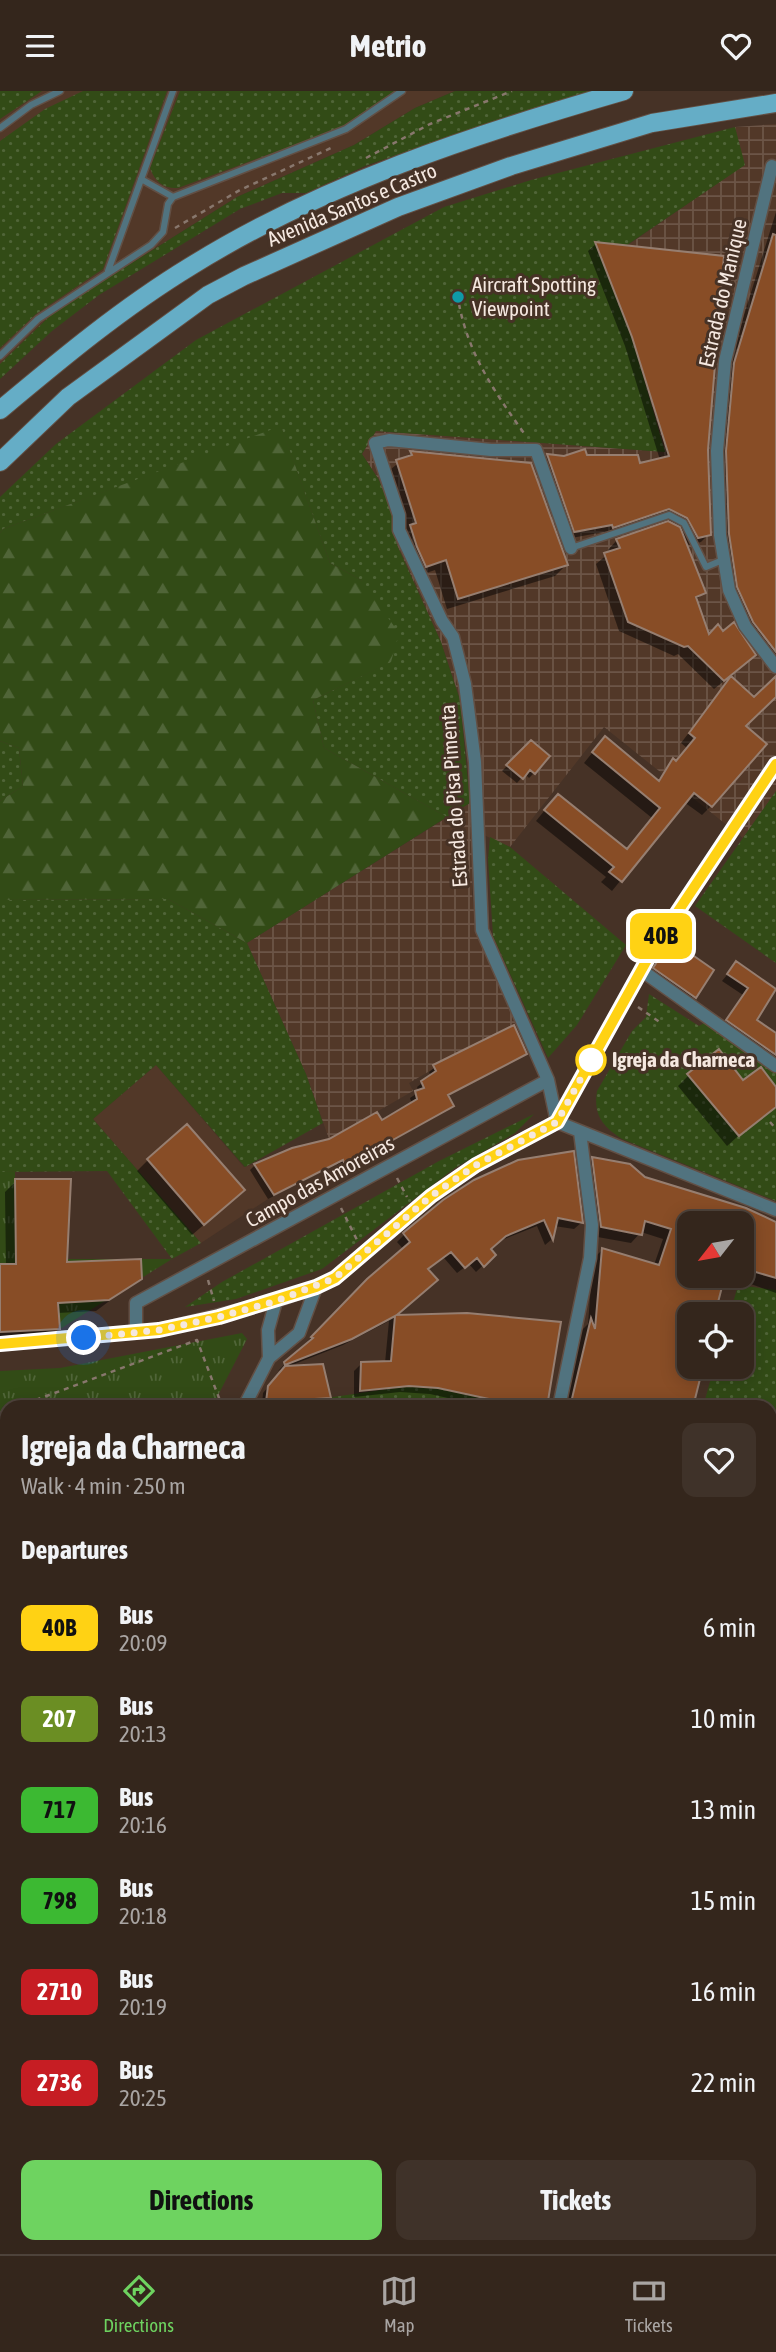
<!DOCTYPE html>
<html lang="en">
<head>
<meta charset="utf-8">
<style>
	:root { --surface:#34261c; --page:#3f3229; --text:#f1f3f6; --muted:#a9a5a3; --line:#4e433b; --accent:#6ed360 }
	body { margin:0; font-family:"Asap Condensed",sans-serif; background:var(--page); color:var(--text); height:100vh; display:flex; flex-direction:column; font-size:26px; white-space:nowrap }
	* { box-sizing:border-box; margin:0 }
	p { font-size:23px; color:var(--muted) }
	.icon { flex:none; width:38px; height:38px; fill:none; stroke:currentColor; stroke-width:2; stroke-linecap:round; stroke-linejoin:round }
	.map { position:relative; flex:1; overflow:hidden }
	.details { position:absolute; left:0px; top:1309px; width:777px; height:854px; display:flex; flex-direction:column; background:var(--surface); border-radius:21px 21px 0 0; box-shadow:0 4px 18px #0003,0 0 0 2px var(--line) }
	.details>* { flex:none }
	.badge { padding:0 14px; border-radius:10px; font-size:24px; line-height:46px }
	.needle { width:46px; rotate:239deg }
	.fabs { position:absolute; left:677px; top:1120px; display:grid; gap:14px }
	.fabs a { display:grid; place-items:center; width:77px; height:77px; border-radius:14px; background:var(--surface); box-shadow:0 4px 18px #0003,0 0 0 2px var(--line); font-size:35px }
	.you { position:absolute; width:35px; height:35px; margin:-18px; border:5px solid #fff; border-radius:50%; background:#1a73e8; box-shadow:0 0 0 10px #1a73e833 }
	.map>.badge { position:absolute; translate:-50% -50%; box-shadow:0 0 0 4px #fff }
	h2 { padding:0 21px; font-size:26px; line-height:63px }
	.round { display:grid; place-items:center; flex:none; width:74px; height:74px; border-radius:14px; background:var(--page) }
	.headline { display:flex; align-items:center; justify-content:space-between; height:119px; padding:0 21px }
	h1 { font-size:33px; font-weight:700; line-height:52px }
	.cta { display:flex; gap:14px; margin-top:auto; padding:14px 21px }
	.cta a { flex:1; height:80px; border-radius:14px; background:var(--accent); color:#111; font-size:28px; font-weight:700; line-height:80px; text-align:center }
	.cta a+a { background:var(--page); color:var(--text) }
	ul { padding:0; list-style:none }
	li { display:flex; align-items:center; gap:21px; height:91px; padding:0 21px }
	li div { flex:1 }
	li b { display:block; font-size:26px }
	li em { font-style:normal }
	li .badge { min-width:77px; font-weight:700; text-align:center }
	header { display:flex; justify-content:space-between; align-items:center; height:91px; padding:0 21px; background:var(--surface); font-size:32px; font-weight:700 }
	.tabs { display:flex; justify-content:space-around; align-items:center; height:98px; border-top:2px solid var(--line); background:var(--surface); font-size:19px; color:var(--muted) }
	.tabs a { display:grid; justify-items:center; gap:4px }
	.tabs .on { color:var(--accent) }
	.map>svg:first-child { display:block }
	.built { fill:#523828 }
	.industrial { fill:url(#industrial-grid) }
	.grass { fill:url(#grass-dots) }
	.forest { fill:url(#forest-firs) }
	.park { fill:url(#park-tufts) }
	.shadow { fill:#0007 }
	.building { fill:#884d26; stroke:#967e70; stroke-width:2 }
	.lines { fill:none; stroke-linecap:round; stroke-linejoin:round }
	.service-casing { stroke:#624f44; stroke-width:9 }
	.minor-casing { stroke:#624f44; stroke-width:15 }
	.primary-casing { stroke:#624f44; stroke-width:20 }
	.path { stroke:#88776d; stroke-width:2.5; stroke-dasharray:5 5; stroke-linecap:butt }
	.service { stroke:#51737f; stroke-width:6 }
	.minor { stroke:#51737f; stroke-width:12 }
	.primary { stroke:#65adc6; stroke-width:18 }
	.line-casing { stroke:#fff; stroke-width:16 }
	.line { stroke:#ffd214; stroke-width:10 }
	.walk { stroke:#f5e8e0; stroke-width:7; stroke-dasharray:0 12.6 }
	.culture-dot { fill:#0f9aa8; stroke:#463226; stroke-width:2.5 }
	.stop-dot { fill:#fff; stroke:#ffd214; stroke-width:3.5 }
	.labels { text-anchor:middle; stroke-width:6; stroke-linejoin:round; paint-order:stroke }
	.street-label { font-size:21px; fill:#f5e8e0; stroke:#463226 }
	.poi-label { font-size:21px; fill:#f5e8e0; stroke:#463226; text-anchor:start }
	.stop-label { font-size:21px; font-weight:bold; fill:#f5e8e0; stroke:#463226; text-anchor:start }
</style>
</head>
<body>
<header><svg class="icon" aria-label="menu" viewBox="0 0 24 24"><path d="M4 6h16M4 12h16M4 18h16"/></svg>Metrio<svg class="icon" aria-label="heart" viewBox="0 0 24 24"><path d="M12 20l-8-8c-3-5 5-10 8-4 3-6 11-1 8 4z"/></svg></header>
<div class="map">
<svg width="776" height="2163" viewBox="0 0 776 2163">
	<defs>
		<pattern id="industrial-grid" width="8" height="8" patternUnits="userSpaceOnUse" patternTransform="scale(1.75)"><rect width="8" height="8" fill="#523828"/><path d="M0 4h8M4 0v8" fill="none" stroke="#6c5547"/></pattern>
		<pattern id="grass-dots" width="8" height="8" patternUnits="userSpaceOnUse" patternTransform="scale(1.75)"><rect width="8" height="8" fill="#324b16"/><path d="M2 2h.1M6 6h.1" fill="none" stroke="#506538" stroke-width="1.8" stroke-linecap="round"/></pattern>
		<pattern id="forest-firs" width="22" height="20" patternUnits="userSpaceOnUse" patternTransform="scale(1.75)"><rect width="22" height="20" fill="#324b16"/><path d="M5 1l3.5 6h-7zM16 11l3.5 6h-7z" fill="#506538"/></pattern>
		<pattern id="park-tufts" width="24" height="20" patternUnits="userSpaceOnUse" patternTransform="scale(1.75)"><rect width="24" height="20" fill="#324b16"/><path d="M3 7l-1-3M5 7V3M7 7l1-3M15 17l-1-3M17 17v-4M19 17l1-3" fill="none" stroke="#506538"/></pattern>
	</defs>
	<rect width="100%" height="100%" fill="#463226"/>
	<!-- built -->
	<path class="built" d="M0 0H455L415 17 354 54 237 106 54 221 0 274Z
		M156 974 244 1076 254 1073 274 1104 201 1152 93 1028Z"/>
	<!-- industrial -->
	<path class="industrial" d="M776 33V700L743 747 604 636 510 756 473 739 472 803 477 844 516 933 434 974 435 977 409 992 413 1000 329 1048 306 983 247 852 470 712 472 730 473 713 460 609 441 551 397 454 392 422 379 389 362 363 376 340 665 361 595 151 628 154 744 74 735 36Z
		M770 1378 776 1379V1457L770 1445Z
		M776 1512V1799L770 1807V1515Z
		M444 2156H531L526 2163H455Z"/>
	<!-- grass -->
	<path class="grass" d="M0 0H42L0 28Z
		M83 0H167L103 178 36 223 0 257V50L45 18Z
		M180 0H396L340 37 178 97C164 98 155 91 150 77Z
		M455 0H612L536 18 460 42 365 75 306 102H282L240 118 99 204 52 240 0 288V273L54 221 237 106 354 54 415 17Z
		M735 36 745 74 627 154 596 151 632 246 665 361 376 340 362 363 379 389 392 422 397 454 441 551 460 609 470 712 447 726 324 657 313 609 390 571 361 489 330 472 281 336 3 438 0 442V406L56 353 196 249 444 116 531 89Z
		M0 650 19 657 23 695 0 710Z
		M776 700V872L695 815Z
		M490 746 510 756 626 854 577 934 548 967 493 845 488 768Z
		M168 808 247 852 306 983 323 1032 245 1076 156 974 93 1028 201 1152 172 1168 107 1080 0 1081V809Z
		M649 903 699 935 709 929 735 945 776 981V1110L622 1048C603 1036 593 1024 597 1000L632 940 646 926Z
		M534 1023 515 1042 455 1077 322 1178 236 1208 185 1216 222 1191 439 1070Z
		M738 1194 776 1199V1379L770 1378V1316H703L714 1276H742V1223H730Z
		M409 1295 438 1297 526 1316H264Z
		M776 1799V2080L770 2087V1807Z
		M123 2156H444L455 2163H123Z
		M531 2156H630L637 2163H526Z"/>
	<!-- forest -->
	<path class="forest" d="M281 335 330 472 361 489 399 542 391 571 313 609 324 657 447 726 247 852 168 808 0 809V710L23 695 19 657 0 650V442L3 438Z"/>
	<!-- park -->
	<path class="park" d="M0 1081H15L16 1168H172L60 1238 0 1241Z
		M242 1242 247 1248 212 1316H7V1721L0 1735V1280L60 1277Z"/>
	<!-- shadow -->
	<path class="shadow" d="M776 121V581L730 505 718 370 726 282Z
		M596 153 707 359 709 443 701 451 689 454 680 441 704 501 695 510 708 546 729 586 754 608 776 601 744 635 711 715 702 724 684 711 612 800 601 791 606 786 536 730 549 714 626 760 652 727 584 672 596 657 657 690 687 657 681 652 730 588 729 586 714 598 678 563 674 565 619 540 596 473 609 462 608 459 617 449 671 431 661 426 605 444 604 441 566 448 540 373 547 365 586 366 639 374 660 369 625 255 588 160Z
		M411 362 566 474 555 485 447 518 435 479 415 486 386 382Z
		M531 651 534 682 529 687 525 683 517 692 502 680Z
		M671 851 712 880 686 914 646 885Z
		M736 873 775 900 755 929 776 944V978L721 937 743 904 722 890Z
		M525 963 447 1005 452 1015 447 1020 381 1056 342 1083 337 1073 268 1108 250 1079 255 1074 381 1031 412 1013 410 1007 419 1001 417 996 431 985 429 981 435 976Z
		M689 984 776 998V1011L727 1055 678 995Z
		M593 1068 776 1134V1202L737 1188 733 1191 720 1187 721 1185H742V1132H690V1156L683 1154 675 1180 721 1194 714 1223H690V1276H701L691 1316H564L582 1239 588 1233 593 1168 602 1159 654 1174 663 1148 641 1141 631 1152 592 1145 583 1077Z
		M148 1069 231 1110 192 1144 137 1080Z
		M16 1090 66 1173 140 1187 96 1220 57 1222 58 1237 47 1248 0 1251V1175H6L5 1101Z
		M460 1099 581 1132 574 1138 554 1135 551 1149 545 1154 537 1135 497 1151 489 1158 494 1164 476 1181 469 1173 457 1182 444 1167 427 1179 394 1225 467 1224 546 1316H488L430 1303 400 1301 354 1306V1280L361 1273 385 1272 389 1230 343 1254 287 1276 329 1306 323 1311 262 1315 263 1302 284 1277 278 1280 368 1189 404 1159 397 1151 404 1144Z
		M770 1611H776V1702L770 1701Z
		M770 1704H776V1749H770Z
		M0 1874H7V1925H0Z
		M0 2105 7 2108V2156H66L58 2163H21L0 2153Z"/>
	<!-- building -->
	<path class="building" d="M773 143 776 144V561L753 531 737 496 729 443 726 360 734 272Z
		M595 151 724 165 708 359 711 444 698 447 687 427 669 418 613 437 612 434 574 441 547 363 564 365 585 358 587 364H638L640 372 669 365 632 246Z
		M410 360 531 372 568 474 458 508 446 469 426 476 417 456 410 434 416 432 396 369 412 364Z
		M668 430 680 436 706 502 696 506 709 543 718 533 723 540 734 531 756 564 724 590 688 555 684 556 628 531 604 462 620 457 616 448Z
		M731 585 754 606 776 585V606L746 635 767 653 712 716 694 702 622 791 609 781 614 776 544 719 558 703 627 758 660 717 592 661 605 645 659 690 673 667 676 670 695 647 689 642Z
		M531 649 550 665 535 683 530 679 523 688 506 674Z
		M671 849 714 879 696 907 653 877Z
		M736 870 776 898 757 929 776 942V964L726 929 748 897 727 883Z
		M514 934 527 963 448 1004 454 1015 382 1055 384 1058 347 1080 343 1069 274 1104 254 1073 292 1057 329 1048 377 1021 382 1029 417 1008 415 1000 424 997 421 990 436 980 433 974Z
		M719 958 743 989 761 976 776 996V1016L739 1045 687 983Z
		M187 1033 245 1099 204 1134 147 1068Z
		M574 1060 583 1132 558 1127 553 1149 544 1129 506 1145 491 1158 496 1164 484 1176 477 1167 465 1177 451 1161 428 1178 438 1189 397 1224 467 1222 561 1231 547 1316H526L438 1297 409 1295 360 1300 361 1271 391 1270 395 1225 352 1248 285 1274 284 1271 313 1247 311 1246 367 1188 410 1151 403 1142 443 1109 474 1089 518 1069Z
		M592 1066 630 1073 645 1086 746 1117 776 1131V1187L742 1177V1132H690V1142L677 1179 723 1192 715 1223H690V1276H703L693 1316H570L591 1227 595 1238 602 1157 659 1174 671 1138 645 1130 642 1144 601 1136Z
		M15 1088H71L67 1171 141 1168 142 1188 109 1209 58 1212 60 1238 0 1241V1173H16Z
		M323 1273 331 1307 266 1311 268 1295 285 1275Z"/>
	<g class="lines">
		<!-- service casing -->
		<g class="service-casing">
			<path id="service" d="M0 37 31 14 60 0
				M141 88 173 106
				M108 180 173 0
				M0 265 38 228 151 154 163 141 168 113 173 106 346 38 402 0
				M571 457 669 424 684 432 706 476 725 468
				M770 1591H776
				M770 1698H776"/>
		</g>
		<!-- minor casing -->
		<g class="minor-casing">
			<path id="minor" d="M772 75 725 270 717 360 720 444 729 499 745 535 776 576
				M641 879 776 975
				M557 1031 548 989 482 839 475 671 465 593 453 546 442 530 399 439V424L375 352 389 349 491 359H536L571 457
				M557 1031 653 858 776 673
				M557 1031 776 1119
				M136 1241V1212L548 989
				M0 1253 159 1239 276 1210 316 1196 335 1187 431 1105 476 1074 557 1031
				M269 1267 268 1239 276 1210
				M244 1316 269 1267 299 1242 316 1196
				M559 1316 590 1167 592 1134 580 1041
				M0 1788 7 1775
				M0 1844 7 1847
				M0 2066 7 2073
				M770 2102 776 2095
				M101 2156V2163
				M642 2156 650 2163
				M431 2163 434 2156
				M717 2163 723 2156"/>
		</g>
		<!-- primary casing -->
		<g class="primary-casing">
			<path id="primary" d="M0 319C61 268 122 217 191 175 323 93 475 43 624 0
				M0 371 68 306 208 204 244 185 398 116 511 75 652 32 776 12"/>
		</g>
		<!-- path -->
		<path class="path" d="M366 67 430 33 512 0
			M175 137 240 99 331 57
			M459 213C469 265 496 303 526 345
			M638 916 661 932
			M770 1031 776 1038
			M397 1087 407 1106
			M341 1117 357 1149
			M208 1189 214 1210
			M17 1316 197 1249 219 1307 229 1313
			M0 1322 7 1320
			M0 1329 7 1343
			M770 1374 776 1375
			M0 1497 7 1494
			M0 1501 7 1509
			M0 1584V1597
			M0 1584 7 1589
			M0 1695 7 1689
			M0 1924 7 1926
			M0 1989 7 1988
			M0 1999 4 2028 0 2032"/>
		<!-- service -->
		<use href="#service" class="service"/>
		<!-- minor -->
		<use href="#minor" class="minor"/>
		<!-- primary -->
		<use href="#primary" class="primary"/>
	</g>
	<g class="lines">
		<!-- line casing -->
		<g class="line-casing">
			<path id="line" d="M0 1253 159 1239 219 1226 316 1196 335 1187 431 1105 476 1074 557 1031 653 858 776 673"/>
		</g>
		<!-- line -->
		<use href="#line" class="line"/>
		<!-- walk -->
		<path class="walk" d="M84 1247 159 1239 219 1226 276 1210 335 1187 431 1105 476 1074 557 1031 591 969"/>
	</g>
	<!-- markers -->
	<circle class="culture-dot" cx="458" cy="206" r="7"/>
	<circle class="stop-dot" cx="591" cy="969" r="14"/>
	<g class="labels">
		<!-- street labels -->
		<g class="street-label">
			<text transform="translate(352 114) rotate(-23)" y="7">Avenida Santos e Castro</text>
			<text transform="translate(723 202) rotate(-77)" y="7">Estrada do Manique</text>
			<text transform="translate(454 705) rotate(-94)" y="7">Estrada do Pisa Pimenta</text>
			<text transform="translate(320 1091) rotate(-29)" y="7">Campo das Amoreiras</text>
		</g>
		<!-- poi labels -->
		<g class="poi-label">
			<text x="472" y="201">Aircraft Spotting<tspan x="472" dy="24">Viewpoint</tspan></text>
		</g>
		<!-- stop labels -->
		<g class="stop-label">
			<text x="612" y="976">Igreja da Charneca</text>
		</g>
	</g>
</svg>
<div class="fabs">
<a><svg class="needle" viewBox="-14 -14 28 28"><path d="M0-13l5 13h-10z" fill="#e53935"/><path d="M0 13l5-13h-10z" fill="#a9a5a3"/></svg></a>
<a><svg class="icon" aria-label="locate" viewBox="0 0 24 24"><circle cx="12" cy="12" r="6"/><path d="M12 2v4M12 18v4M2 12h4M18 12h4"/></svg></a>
</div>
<div class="you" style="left:84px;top:1247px"></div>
<b class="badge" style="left:661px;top:845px;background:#ffd214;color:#111">40B</b>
<section class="details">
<div class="headline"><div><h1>Igreja da Charneca</h1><p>Walk · 4 min · 250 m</p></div><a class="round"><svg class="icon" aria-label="heart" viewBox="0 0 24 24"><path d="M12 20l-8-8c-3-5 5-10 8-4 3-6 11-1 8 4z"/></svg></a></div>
<h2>Departures</h2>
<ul>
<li><span class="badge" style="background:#ffd214;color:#111">40B</span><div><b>Bus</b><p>20:09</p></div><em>6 min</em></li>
<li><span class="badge" style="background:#6b8e23;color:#fff">207</span><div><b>Bus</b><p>20:13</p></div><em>10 min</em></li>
<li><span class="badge" style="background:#3cb932;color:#111">717</span><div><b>Bus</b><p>20:16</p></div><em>13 min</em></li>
<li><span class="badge" style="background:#3cb932;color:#111">798</span><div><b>Bus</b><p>20:18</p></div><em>15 min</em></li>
<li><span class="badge" style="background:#c61d23;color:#fff">2710</span><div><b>Bus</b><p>20:19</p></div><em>16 min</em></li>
<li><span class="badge" style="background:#c61d23;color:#fff">2736</span><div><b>Bus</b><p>20:25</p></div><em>22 min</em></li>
</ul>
<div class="cta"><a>Directions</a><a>Tickets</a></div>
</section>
</div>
<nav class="tabs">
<a class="on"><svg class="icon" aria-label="directions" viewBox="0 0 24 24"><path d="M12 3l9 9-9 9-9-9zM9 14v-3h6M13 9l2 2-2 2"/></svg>Directions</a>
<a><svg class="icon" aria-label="map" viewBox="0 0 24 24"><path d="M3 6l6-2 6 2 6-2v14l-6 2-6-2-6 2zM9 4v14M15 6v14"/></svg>Map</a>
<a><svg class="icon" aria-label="tickets" viewBox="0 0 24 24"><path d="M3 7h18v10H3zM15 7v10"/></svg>Tickets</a>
</nav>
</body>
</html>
